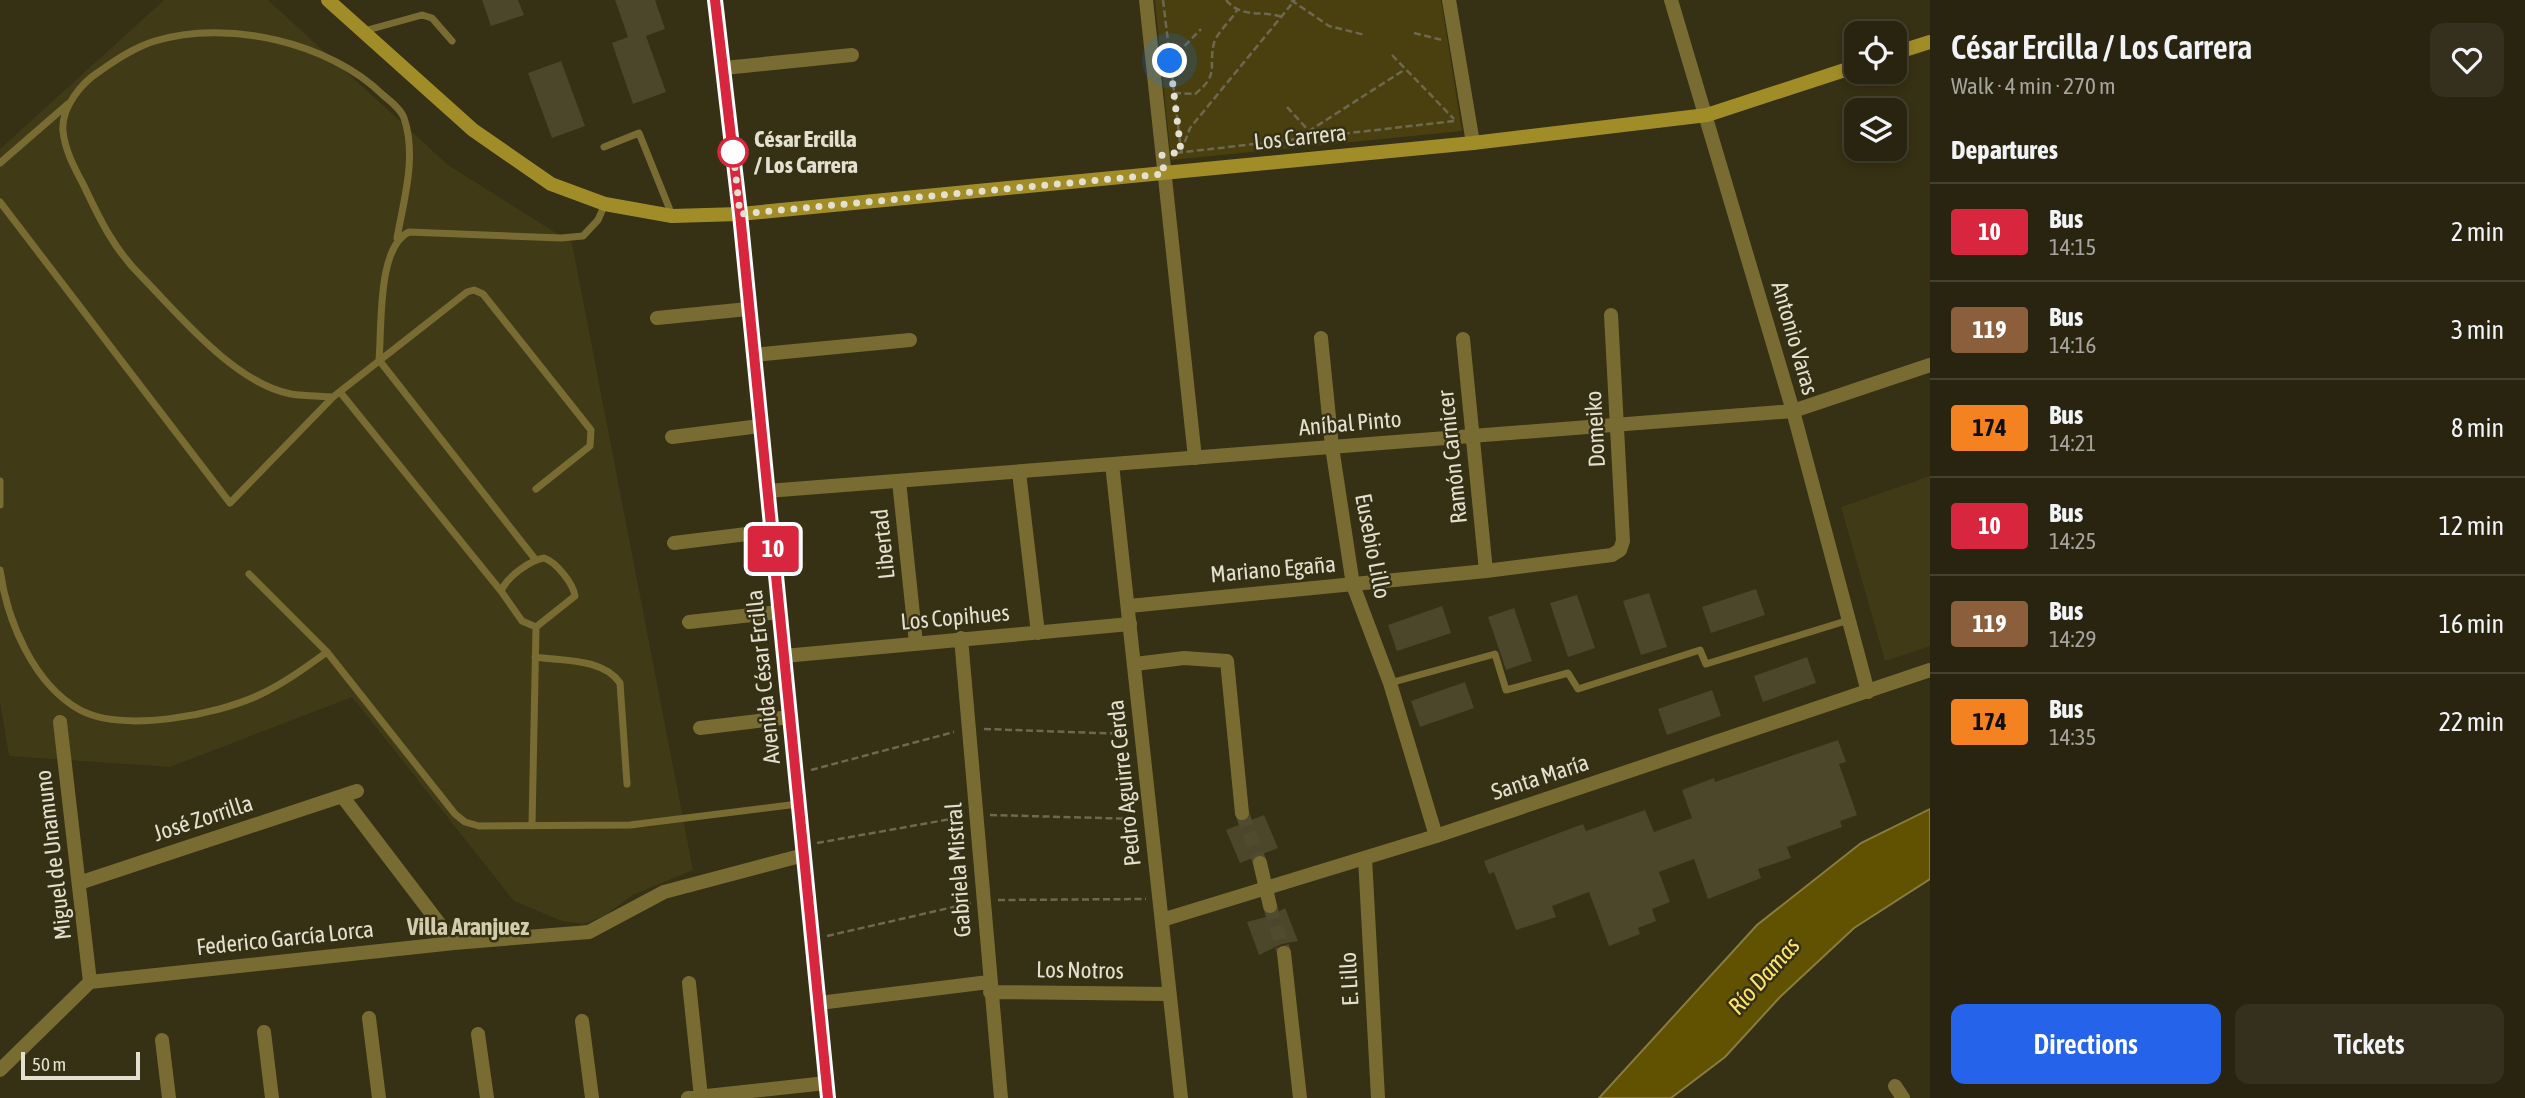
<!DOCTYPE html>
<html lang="en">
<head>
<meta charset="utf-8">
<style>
	:root { --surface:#28240f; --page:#34301d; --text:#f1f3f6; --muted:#a5a49e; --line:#44412f; --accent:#2563eb }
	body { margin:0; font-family:"Asap Condensed",sans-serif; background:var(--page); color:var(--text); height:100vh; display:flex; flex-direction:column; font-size:26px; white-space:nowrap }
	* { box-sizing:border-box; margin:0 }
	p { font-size:23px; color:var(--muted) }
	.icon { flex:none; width:38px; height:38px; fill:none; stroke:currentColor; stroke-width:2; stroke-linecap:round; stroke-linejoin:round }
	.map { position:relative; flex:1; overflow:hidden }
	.panel { display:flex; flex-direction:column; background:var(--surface); width:595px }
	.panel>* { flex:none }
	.badge { padding:0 14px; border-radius:5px; font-size:24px; line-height:46px }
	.controls { position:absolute; left:1844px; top:21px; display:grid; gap:14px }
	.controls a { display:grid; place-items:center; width:63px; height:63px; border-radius:14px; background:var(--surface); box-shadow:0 4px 10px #0003,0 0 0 2px var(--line); font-size:35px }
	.scale { position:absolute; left:21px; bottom:18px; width:119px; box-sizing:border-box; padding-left:7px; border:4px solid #e3e0d0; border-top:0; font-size:19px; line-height:24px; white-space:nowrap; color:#e3e0d0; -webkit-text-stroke:5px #363014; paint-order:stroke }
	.you { position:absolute; width:35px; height:35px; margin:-18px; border:5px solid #fff; border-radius:50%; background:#1a73e8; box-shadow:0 0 0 10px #1a73e833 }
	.map>.badge { position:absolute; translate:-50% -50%; box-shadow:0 0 0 4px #fff }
	h2 { padding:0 21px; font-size:26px; line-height:63px }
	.round { display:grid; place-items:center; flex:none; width:74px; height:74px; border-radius:14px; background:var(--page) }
	.summary { display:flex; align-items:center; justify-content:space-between; height:119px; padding:0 21px }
	h1 { font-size:33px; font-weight:600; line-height:52px }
	.primary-button { display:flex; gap:14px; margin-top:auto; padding:14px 21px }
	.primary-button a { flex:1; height:80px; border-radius:14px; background:var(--accent); color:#fff; font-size:28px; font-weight:600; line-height:80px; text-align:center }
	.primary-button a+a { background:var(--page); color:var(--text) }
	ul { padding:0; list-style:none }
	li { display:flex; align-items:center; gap:21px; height:98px; padding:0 21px; border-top:2px solid var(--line) }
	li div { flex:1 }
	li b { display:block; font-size:26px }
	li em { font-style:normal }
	li .badge { min-width:77px; font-weight:700; text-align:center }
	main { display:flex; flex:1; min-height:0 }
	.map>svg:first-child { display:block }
	.built { fill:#413a16 }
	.green { fill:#4a400f }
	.water { fill:#605200; stroke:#877d3e; stroke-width:2 }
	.building { fill:#4c462a }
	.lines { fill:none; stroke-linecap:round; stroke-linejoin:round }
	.minor-tunnel { stroke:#504a30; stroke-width:14; stroke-dasharray:14 7; stroke-linecap:butt }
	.path { stroke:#6d6850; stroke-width:2.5; stroke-dasharray:7 3.5; stroke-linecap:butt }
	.service { stroke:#786c33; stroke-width:7 }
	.minor { stroke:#786c33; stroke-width:14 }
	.tertiary { stroke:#786c33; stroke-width:14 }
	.secondary { stroke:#a18d28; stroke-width:14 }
	.line-casing { stroke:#fff; stroke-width:16 }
	.line { stroke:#d7263d; stroke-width:10 }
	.walk { stroke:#e3e0d0; stroke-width:7; stroke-dasharray:0 12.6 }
	.stop-dot { fill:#fff; stroke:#d7263d; stroke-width:3.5 }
	.labels { text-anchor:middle; stroke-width:5; stroke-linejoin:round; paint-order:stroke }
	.street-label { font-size:23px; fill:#e3e0d0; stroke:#363014 }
	.stop-label { font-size:23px; font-weight:bold; fill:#e3e0d0; stroke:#363014; text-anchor:start }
	.neighbourhood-label { font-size:24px; font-weight:bold; fill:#d3ccac; stroke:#363014 }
	.water-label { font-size:24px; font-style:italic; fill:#fee46a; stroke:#363014 }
</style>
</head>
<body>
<main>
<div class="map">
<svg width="1930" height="1098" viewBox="0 0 1930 1098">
	<rect width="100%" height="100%" fill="#363014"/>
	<!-- built -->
	<path class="built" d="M164 0H268L448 165 572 243 693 870 633 895 604 916 584 924 562 921 514 901 352 697 170 767 9 756 0 702V149Z
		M1930 476V646L1885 661 1841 507Z"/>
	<!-- green -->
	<path class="green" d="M1155 0H1441L1462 131 1171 160Z"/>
	<!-- water -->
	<path class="water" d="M1930 809V879L1854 928 1780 997 1725 1057 1671 1098H1599L1757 925 1861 843Z"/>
	<!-- building -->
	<path class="building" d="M482 0H518L524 15 491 26Z
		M615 0H655L665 29 646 36 666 92 633 104 612 43 628 37Z
		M561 61 585 126 552 138 528 73Z
		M1756 589 1765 615 1711 633 1702 607Z
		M1649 593 1667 647 1641 655 1623 601Z
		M1577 595 1595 648 1568 657 1550 603Z
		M1442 606 1451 633 1397 651 1388 625Z
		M1514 608 1532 661 1506 670 1488 617Z
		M1807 657 1816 683 1763 702 1754 676Z
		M1465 682 1474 708 1420 727 1411 701Z
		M1712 690 1721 716 1667 735 1658 709Z
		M1838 740 1846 762 1839 764 1857 815 1840 821 1842 827 1787 847 1791 858 1758 869 1761 878 1708 899 1694 859 1659 872 1670 902 1652 909 1656 921 1638 928 1640 934 1609 946 1589 892 1552 906 1556 917 1516 930 1494 872 1489 874 1484 861 1583 824 1586 831 1645 810 1654 832 1692 818 1682 790 1714 778 1715 782Z
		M1264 815 1278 848 1240 863 1226 830Z
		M1285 908 1298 941 1282 944 1259 955 1247 922 1273 915Z"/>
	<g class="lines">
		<!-- minor-tunnel -->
		<path class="minor-tunnel" d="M1242 813 1260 863
			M1270 906 1284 953"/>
		<!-- path -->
		<path class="path" d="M1163 0 1181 150
			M1226 0C1242 19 1261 10 1282 17
			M1291 0 1329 26 1365 35
			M1414 33 1442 40
			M1392 55 1454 119
			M1170 61 1201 29
			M1174 93 1195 94C1220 74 1208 68 1214 43 1217 32 1231 21 1237 10
			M1287 107 1309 131 1404 70
			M1181 152 1190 128 1295 0
			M1176 153 1454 121
			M984 729 1128 734
			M811 770 954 732
			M990 815 1137 819
			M817 843 962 817
			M998 900 1146 899
			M827 936 971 903"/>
		<!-- service -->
		<path class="service" d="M364 31 422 15 432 18 452 41
			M604 147 639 133 672 215
			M0 163 68 104
			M0 202 230 503 333 397 467 292 474 290 483 294 591 430 590 446 536 489
			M340 392 501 591
			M333 397C319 396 305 396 291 394 236 384 180 316 143 278 115 251 100 220 84 186 75 169 65 151 63 131 61 108 81 83 100 71 117 59 135 47 155 41 227 19 329 42 383 95 390 101 401 109 404 118 417 156 404 199 397 238
			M0 481V505
			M544 558C556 562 573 583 575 596L536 627 522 621 501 591C507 577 530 560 544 558Z
			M535 559 379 360C382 327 377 247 409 232L561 238 583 236 598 220 605 204
			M0 570C7 620 33 684 80 710 124 733 216 715 259 695 283 684 305 668 327 652
			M249 574 327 652 455 814 465 822 479 826 630 825 798 804
			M535 657C563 661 603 658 620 683L627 784
			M1390 683 1495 654 1506 690 1568 673 1578 689 1700 650 1706 664 1849 620
			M532 826 536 627"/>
		<!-- minor -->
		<path class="minor" d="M1146 0 1195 458
			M1449 0 1473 143
			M1671 0 1793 411 1868 692
			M724 68 852 55
			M657 318 748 309
			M1321 338 1332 447 1353 585 1390 683 1436 836
			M1463 339 1486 571
			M753 355 910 340
			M672 437 760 426
			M1019 472 1038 633
			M899 481 916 643
			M674 543 771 531
			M1129 606 1486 571 1612 555 1620 550 1623 541 1611 315
			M689 622 779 612
			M961 638 1001 1098
			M784 656 1130 624
			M1135 664 1184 658 1227 661 1242 813
			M60 722 90 982
			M700 728 790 717
			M342 796 454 943
			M1260 863 1270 906
			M79 883 357 791
			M1284 953 1300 1098
			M689 983 701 1097
			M990 992 1169 994
			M819 1003 989 982
			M369 1018 379 1098
			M582 1021 592 1098
			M264 1032 272 1098
			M478 1034 487 1098
			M162 1040 169 1098
			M0 1070 90 982 454 943 589 932 664 892 804 855
			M1895 1086 1903 1098
			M688 1098 826 1083"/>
		<!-- tertiary -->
		<path class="tertiary" d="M715 0 740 214 828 1098
			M1112 464 1181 1098
			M767 491 1793 411 1930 365
			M1365 858 1378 1098
			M1162 920 1436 836 1930 670"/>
		<!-- secondary -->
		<path class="secondary" d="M328 0 473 130 551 184 605 204 672 216 740 214 1473 143 1707 115 1857 66
			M1895 53 1930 42"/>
	</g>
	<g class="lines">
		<!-- line casing -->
		<g class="line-casing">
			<path id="line" d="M715 0 740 214 828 1098"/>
		</g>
		<!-- line -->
		<use href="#line" class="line"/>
		<!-- walk -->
		<path class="walk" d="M733 152 732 141 740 214 1164 174 1162 155 1181 152 1170 61"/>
	</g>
	<!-- markers -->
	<circle class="stop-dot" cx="733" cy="152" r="14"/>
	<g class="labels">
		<!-- street labels -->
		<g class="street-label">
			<text transform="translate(1300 137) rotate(-6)" y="8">Los Carrera</text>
			<text transform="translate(1795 338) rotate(74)" y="8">Antonio Varas</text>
			<text transform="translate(1350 423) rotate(-5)" y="8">Aníbal Pinto</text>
			<text transform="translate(1595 429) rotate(-93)" y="8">Domeiko</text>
			<text transform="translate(1452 457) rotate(-96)" y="8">Ramón Carnicer</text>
			<text transform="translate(883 544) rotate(-96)" y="8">Libertad</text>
			<text transform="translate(1373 546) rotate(79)" y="8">Eusebio Lillo</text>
			<text transform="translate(1273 569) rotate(-5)" y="8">Mariano Egaña</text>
			<text transform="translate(955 617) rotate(-5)" y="8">Los Copihues</text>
			<text transform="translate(763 677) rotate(-96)" y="8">Avenida César Ercilla</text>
			<text transform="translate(1540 777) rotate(-18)" y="8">Santa María</text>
			<text transform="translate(1124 783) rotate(-96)" y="8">Pedro Aguirre Cerda</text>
			<text transform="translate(203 818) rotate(-18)" y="8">José Zorrilla</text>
			<text transform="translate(53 855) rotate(-97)" y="8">Miguel de Unamuno</text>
			<text transform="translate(958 870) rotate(-94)" y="8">Gabriela Mistral</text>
			<text transform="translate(285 938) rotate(-6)" y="8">Federico García Lorca</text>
			<text transform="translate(1080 970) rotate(1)" y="8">Los Notros</text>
			<text transform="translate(1349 979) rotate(-93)" y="8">E. Lillo</text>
		</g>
		<!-- stop labels -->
		<g class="stop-label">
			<text x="754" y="147">César Ercilla<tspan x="754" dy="26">/ Los Carrera</tspan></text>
		</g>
		<!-- neighbourhood labels -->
		<g class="neighbourhood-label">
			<text x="468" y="935">Villa Aranjuez</text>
		</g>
		<!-- water labels -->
		<g class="water-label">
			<text transform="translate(1764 976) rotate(-48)" y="8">Río Damas</text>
		</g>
	</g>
</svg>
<div class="controls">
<a><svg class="icon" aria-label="locate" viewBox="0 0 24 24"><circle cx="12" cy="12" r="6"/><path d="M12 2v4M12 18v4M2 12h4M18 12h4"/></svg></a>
<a><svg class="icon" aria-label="layers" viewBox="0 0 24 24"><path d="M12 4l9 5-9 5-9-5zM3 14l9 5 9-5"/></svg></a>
</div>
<div class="scale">50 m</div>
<div class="you" style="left:1170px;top:61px"></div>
<b class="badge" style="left:773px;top:549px;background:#d7263d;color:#fff">10</b>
</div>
<section class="panel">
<div class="summary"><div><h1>César Ercilla / Los Carrera</h1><p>Walk · 4 min · 270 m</p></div><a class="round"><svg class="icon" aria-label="heart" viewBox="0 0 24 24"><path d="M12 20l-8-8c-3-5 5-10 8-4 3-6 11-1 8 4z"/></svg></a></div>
<h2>Departures</h2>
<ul>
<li><span class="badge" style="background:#d7263d;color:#fff">10</span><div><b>Bus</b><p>14:15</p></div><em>2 min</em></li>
<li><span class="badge" style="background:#8b5e3c;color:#fff">119</span><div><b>Bus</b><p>14:16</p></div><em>3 min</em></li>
<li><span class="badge" style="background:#f58220;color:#111">174</span><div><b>Bus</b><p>14:21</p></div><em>8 min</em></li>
<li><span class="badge" style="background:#d7263d;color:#fff">10</span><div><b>Bus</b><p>14:25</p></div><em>12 min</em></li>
<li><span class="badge" style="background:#8b5e3c;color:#fff">119</span><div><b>Bus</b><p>14:29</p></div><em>16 min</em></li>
<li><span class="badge" style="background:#f58220;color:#111">174</span><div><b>Bus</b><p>14:35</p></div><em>22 min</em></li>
</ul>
<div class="primary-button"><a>Directions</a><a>Tickets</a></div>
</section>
</main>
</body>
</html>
